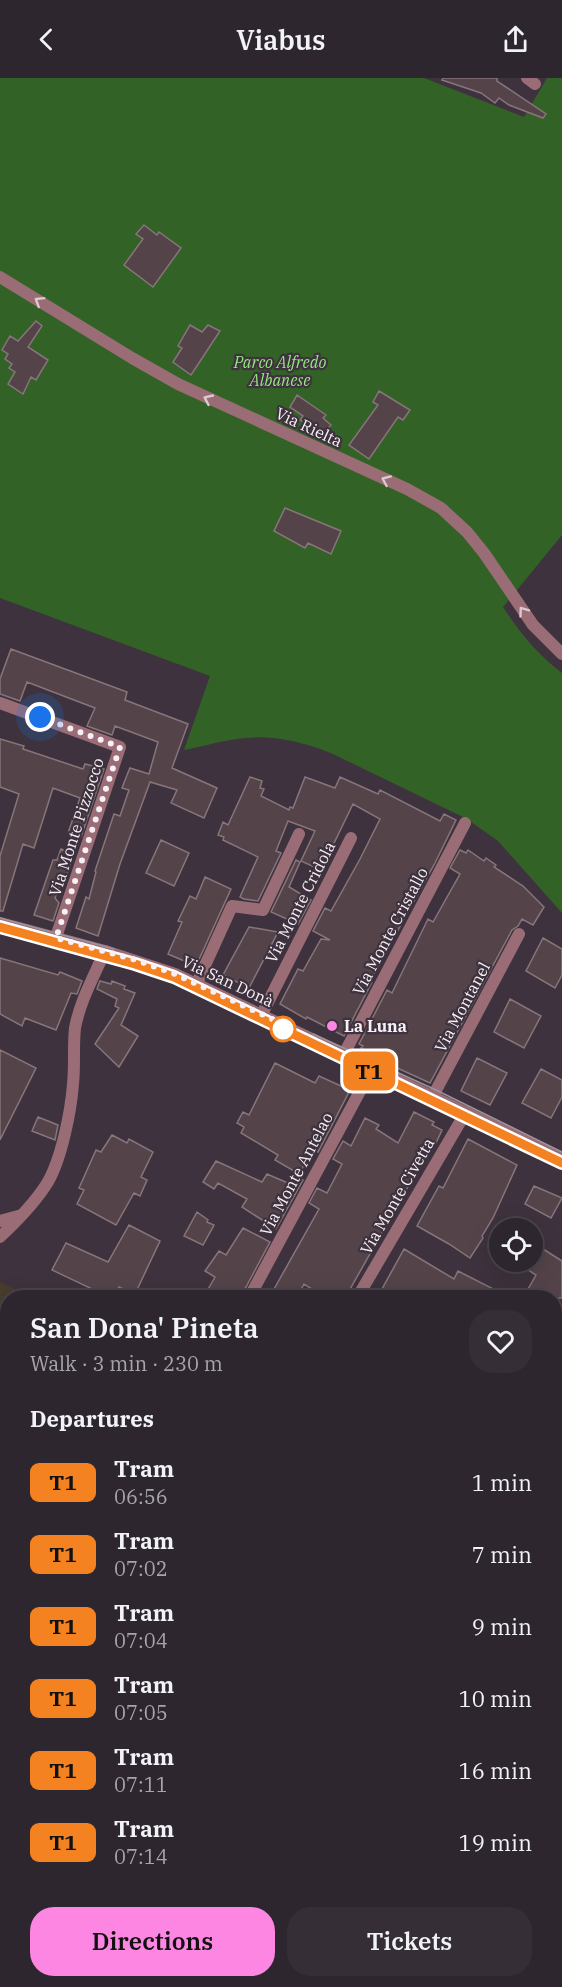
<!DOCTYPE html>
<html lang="en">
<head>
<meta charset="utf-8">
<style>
	:root { --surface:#2e262e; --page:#362e36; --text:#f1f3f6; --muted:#a7a5aa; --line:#49434a; --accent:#fd86e2 }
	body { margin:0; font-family:"IBM Plex Serif",serif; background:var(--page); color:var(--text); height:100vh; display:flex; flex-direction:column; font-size:22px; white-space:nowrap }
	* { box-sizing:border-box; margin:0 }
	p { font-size:20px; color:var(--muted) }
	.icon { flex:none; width:33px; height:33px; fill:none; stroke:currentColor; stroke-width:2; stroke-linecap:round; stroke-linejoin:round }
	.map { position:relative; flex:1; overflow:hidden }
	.side { position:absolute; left:0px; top:1212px; width:562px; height:698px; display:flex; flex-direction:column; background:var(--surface); border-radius:24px 24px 0 0; box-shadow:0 6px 24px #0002,0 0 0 2px var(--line) }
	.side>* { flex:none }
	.badge { padding:0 12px; border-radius:9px; font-size:21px; line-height:39px }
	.fabs { position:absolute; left:489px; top:1140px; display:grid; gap:12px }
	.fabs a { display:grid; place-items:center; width:54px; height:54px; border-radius:50%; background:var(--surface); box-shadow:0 6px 24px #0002,0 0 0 2px var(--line); font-size:30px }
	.you { position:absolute; width:30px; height:30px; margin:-15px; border:4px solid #fff; border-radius:50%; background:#1a73e8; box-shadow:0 0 0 9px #1a73e833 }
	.map>.badge { position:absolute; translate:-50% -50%; box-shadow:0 0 0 3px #fff }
	h2 { padding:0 30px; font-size:22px; line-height:54px }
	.round { display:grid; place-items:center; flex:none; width:63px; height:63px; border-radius:24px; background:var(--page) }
	.overview { display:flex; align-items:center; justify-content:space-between; height:102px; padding:0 30px }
	h1 { font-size:28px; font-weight:600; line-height:45px }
	.button { display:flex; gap:12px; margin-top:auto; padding:12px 30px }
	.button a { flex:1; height:69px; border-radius:24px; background:var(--accent); color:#111; font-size:24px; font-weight:600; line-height:69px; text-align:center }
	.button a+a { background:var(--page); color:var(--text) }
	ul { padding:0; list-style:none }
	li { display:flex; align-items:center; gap:18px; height:72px; padding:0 30px }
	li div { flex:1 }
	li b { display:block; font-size:22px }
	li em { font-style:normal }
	li .badge { min-width:66px; font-weight:700; text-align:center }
	header { display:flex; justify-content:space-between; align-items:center; height:78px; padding:0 30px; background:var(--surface); font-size:27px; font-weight:600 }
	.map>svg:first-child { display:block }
	.education { fill:#483c2d }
	.green { fill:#336227 }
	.building { fill:#544348; stroke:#88757b; stroke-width:1.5 }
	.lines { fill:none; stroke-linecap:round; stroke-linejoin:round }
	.minor { stroke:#9a6d76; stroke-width:12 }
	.tertiary { stroke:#9a6d76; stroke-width:12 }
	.tram { stroke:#9c939c; stroke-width:1.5 }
	.oneway { stroke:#dcc9d0 }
	.line-casing { stroke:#fff; stroke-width:14 }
	.line { stroke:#f58220; stroke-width:9 }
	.walk { stroke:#f8f0f7; stroke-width:6; stroke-dasharray:0 10.8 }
	.poi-dot { fill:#fd86e2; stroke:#3d323d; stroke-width:2 }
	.stop-dot { fill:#fff; stroke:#f58220; stroke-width:3 }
	.labels { text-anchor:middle; stroke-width:4.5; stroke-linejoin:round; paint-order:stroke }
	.park-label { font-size:16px; font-style:italic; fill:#94e67f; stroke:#3d323d }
	.street-label { font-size:16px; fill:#f8f0f7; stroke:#3d323d }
	.poi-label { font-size:16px; font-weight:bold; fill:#f8f0f7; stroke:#3d323d; text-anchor:start }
</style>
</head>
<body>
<header><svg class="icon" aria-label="back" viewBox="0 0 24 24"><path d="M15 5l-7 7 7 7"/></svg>Viabus<svg class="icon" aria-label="share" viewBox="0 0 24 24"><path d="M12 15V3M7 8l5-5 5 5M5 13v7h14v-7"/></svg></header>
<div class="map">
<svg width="562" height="1909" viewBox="0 0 562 1909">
	<rect width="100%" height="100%" fill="#3d323d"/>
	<!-- education -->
	<path class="education" d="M0 1204 30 1219 8 1220 7 1555 0 1551Z"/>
	<!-- green -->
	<path class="green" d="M0 0H424L524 39 547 0H562V457L503 529C520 555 537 576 562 595V835L498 763 467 741 333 676C306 665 275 657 245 660 225 662 204 668 184 672L210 598 0 520Z"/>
	<!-- building -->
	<path class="building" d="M443 0H497V3L546 36 543 40 509 27 499 20 495 25 481 15 442 2Z
		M144 147 157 157 159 154 181 170 153 209 124 187 143 161 136 156Z
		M36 243 42 248 28 269 48 282 36 302 31 299 23 316 8 306 15 294 9 290 12 286 5 281 8 276 2 272 10 258 18 263Z
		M190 247 202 254 208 247 220 253 191 297 173 284 182 270 178 268Z
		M379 313 410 332 403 342 398 339 369 381 349 367 378 327 373 324Z
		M297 317 326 337 323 340 331 347 323 356 300 342 303 338 290 329Z
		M285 430 341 453 331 476 308 465 305 470 274 453Z
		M11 571 127 614 125 622 188 646 172 690 217 710 204 740 171 725 177 712 150 704 120 786 98 858 76 850 86 819 89 821 96 794 95 793 114 736 120 738 129 712 122 710 127 697 130 690 149 696 158 664 115 648 112 657 87 648 95 630 27 604 20 623 0 616V601Z
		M0 661 24 668 23 671 83 691 85 686 104 691 81 759 68 755 80 720 53 710 34 770 23 766 3 833H0V778L19 716 0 709Z
		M250 699 262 703 260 710 264 711 261 718 289 732 290 729 293 730 305 699 335 710 340 699 378 716 380 712 440 743 444 736 456 742 435 785 370 903 372 904 344 958 307 939 306 941 280 926 298 891 303 893 321 861 330 862 313 853 325 830 331 833 360 781 380 741 353 726 321 792 301 783 315 753 288 743 276 773 281 775 258 823 244 821 240 819 258 779 223 762 224 759 218 757 223 744 228 747Z
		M161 762 189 775 174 808 146 795Z
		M61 771 74 776 65 802H62L55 820 59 825 53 843 34 837 53 782H57Z
		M460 772 466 775 468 772 484 783 486 780 496 787 494 789 523 808 544 829 533 847 522 841 518 848 512 852 430 1005 382 983 361 970 363 968 359 966 387 912 392 915 428 841 433 844 460 796 450 790Z
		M296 782 300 784 289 809 311 822 298 846 271 834Z
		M205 799 231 811 196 888 168 876 182 844 178 843 190 818 196 821Z
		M249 849 278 854 249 910 223 897Z
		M543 860 562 871V897L555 910 526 893Z
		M0 880 58 897 60 894 82 903 77 916 71 915 56 952 25 940 22 948 0 936Z
		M100 903 111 906 112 903 125 908 124 911 135 915 121 947 138 958 119 989 95 966 119 930 115 928 117 921 97 911Z
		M510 921 541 938 524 970 494 954Z
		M0 972 36 990 0 1062Z
		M477 980 507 995 490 1027 461 1013Z
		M275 985 315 1005 319 998 350 1012 318 1074 314 1071 299 1096 275 1082 278 1077 241 1055 244 1049 237 1045 243 1034 249 1037Z
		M541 991 562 1002V1019L551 1040 522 1025Z
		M414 1034 434 1044 432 1047 442 1052 436 1065 434 1063 345 1220H326L304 1206 297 1220H269L319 1131 309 1125 317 1110 327 1115 342 1086 333 1081 343 1063 351 1068 365 1040 379 1047 376 1051 398 1065Z
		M38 1039 58 1047 55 1062 32 1053Z
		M112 1057 127 1065 129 1061 153 1074 141 1099 147 1102 140 1118 134 1115 116 1147 77 1126 84 1112 79 1110 96 1072 101 1074Z
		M468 1061 517 1087 493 1140 482 1158 483 1160 470 1180 449 1166 417 1148 439 1108 443 1110Z
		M216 1083 262 1104 267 1096 297 1109 301 1101 303 1102 276 1151 242 1129 247 1121 218 1105 214 1111 203 1104Z
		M534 1108 562 1120 551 1140 525 1126Z
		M197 1134 208 1142 207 1144 214 1147 203 1167 184 1158Z
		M129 1147 160 1163 135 1216 119 1209 114 1220H111L52 1192 66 1165 108 1184Z
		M243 1150 270 1164 246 1209 239 1220H203L215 1199 205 1193 219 1173 226 1177Z
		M532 1164 562 1183V1220H523L536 1197 516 1184H532Z
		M404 1171 454 1201 458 1193 511 1220H377Z"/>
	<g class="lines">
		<!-- minor -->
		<path class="minor" d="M527 0 535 6
			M0 199 132 280 178 306 407 411 441 430 467 454 484 475 533 547 562 576
			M0 625 120 669 56 859
			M197 905 232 828 263 832 299 756
			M262 936 351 760
			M344 976 465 745
			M433 1018 519 856
			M0 1143 22 1137
			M0 1159C17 1143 33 1127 46 1107 61 1084 71 1033 73 1006 75 987 73 968 75 950 80 923 94 898 105 873
			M249 1220 373 989
			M357 1220 466 1034
			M555 1408 562 1412
			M555 1463 562 1451
			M0 1567 8 1571
			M555 1742 562 1746
			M222 1909 226 1902"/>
		<!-- tertiary -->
		<path class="tertiary" d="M0 845 105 873 175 896 562 1080"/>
		<!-- tram -->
		<path class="tram" d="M0 840 114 871
			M0 849 135 886 174 899 562 1085
			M313 956 436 1012 562 1074"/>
	</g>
	<!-- one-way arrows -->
	<defs><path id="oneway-chevron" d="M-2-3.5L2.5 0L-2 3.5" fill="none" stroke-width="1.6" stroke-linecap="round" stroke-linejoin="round" transform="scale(1.5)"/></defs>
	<g class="oneway">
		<use href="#oneway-chevron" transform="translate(39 223) rotate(-148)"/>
		<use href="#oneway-chevron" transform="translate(208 321) rotate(-155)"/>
		<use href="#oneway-chevron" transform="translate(386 402) rotate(-156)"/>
		<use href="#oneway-chevron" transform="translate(523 533) rotate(-126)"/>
	</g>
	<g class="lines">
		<!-- line casing -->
		<g class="line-casing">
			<path id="line" d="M0 849 135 886 174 899 562 1085"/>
		</g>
		<!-- line -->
		<use href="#line" class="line"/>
		<!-- walk -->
		<path class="walk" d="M40 639 120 669 56 860 136 882 175 896 283 946V951"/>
	</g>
	<!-- markers -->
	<circle class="poi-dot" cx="332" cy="948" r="6"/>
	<circle class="stop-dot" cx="283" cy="951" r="12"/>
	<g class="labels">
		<!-- park labels -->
		<g class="park-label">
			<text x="280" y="290">Parco Alfredo<tspan x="280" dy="18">Albanese</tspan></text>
		</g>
		<!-- street labels -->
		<g class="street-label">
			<text transform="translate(309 349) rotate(25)" y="6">Via Rielta</text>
			<text transform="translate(76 749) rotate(-72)" y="6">Via Monte Pizzocco</text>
			<text transform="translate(300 824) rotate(-63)" y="6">Via Monte Cridola</text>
			<text transform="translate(390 853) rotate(-62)" y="6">Via Monte Cristallo</text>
			<text transform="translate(228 903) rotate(25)" y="6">Via San Donà</text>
			<text transform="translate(462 929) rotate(-62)" y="6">Via Montanel</text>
			<text transform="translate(296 1096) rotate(-62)" y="6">Via Monte Antelao</text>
			<text transform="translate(397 1118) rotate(-60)" y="6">Via Monte Civetta</text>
		</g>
		<!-- poi labels -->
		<g class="poi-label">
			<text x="344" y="954">La Luna</text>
		</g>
	</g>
</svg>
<div class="fabs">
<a><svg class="icon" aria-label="locate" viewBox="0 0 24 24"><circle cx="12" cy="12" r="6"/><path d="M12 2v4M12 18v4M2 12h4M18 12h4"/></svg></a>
</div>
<div class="you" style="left:40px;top:639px"></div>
<b class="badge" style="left:369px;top:993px;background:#f58220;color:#111">T1</b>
<section class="side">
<div class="overview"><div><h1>San Dona' Pineta</h1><p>Walk · 3 min · 230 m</p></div><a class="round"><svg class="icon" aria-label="heart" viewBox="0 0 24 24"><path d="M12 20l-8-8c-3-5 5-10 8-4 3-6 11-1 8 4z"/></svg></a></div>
<h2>Departures</h2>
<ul>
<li><span class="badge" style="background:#f58220;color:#111">T1</span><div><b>Tram</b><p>06:56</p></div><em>1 min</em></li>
<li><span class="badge" style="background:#f58220;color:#111">T1</span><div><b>Tram</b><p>07:02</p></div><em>7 min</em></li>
<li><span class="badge" style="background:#f58220;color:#111">T1</span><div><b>Tram</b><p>07:04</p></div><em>9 min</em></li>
<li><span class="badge" style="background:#f58220;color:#111">T1</span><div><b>Tram</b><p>07:05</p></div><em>10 min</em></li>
<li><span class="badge" style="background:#f58220;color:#111">T1</span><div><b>Tram</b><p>07:11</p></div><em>16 min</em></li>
<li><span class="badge" style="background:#f58220;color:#111">T1</span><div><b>Tram</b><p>07:14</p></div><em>19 min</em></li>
</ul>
<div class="button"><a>Directions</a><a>Tickets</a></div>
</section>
</div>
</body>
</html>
